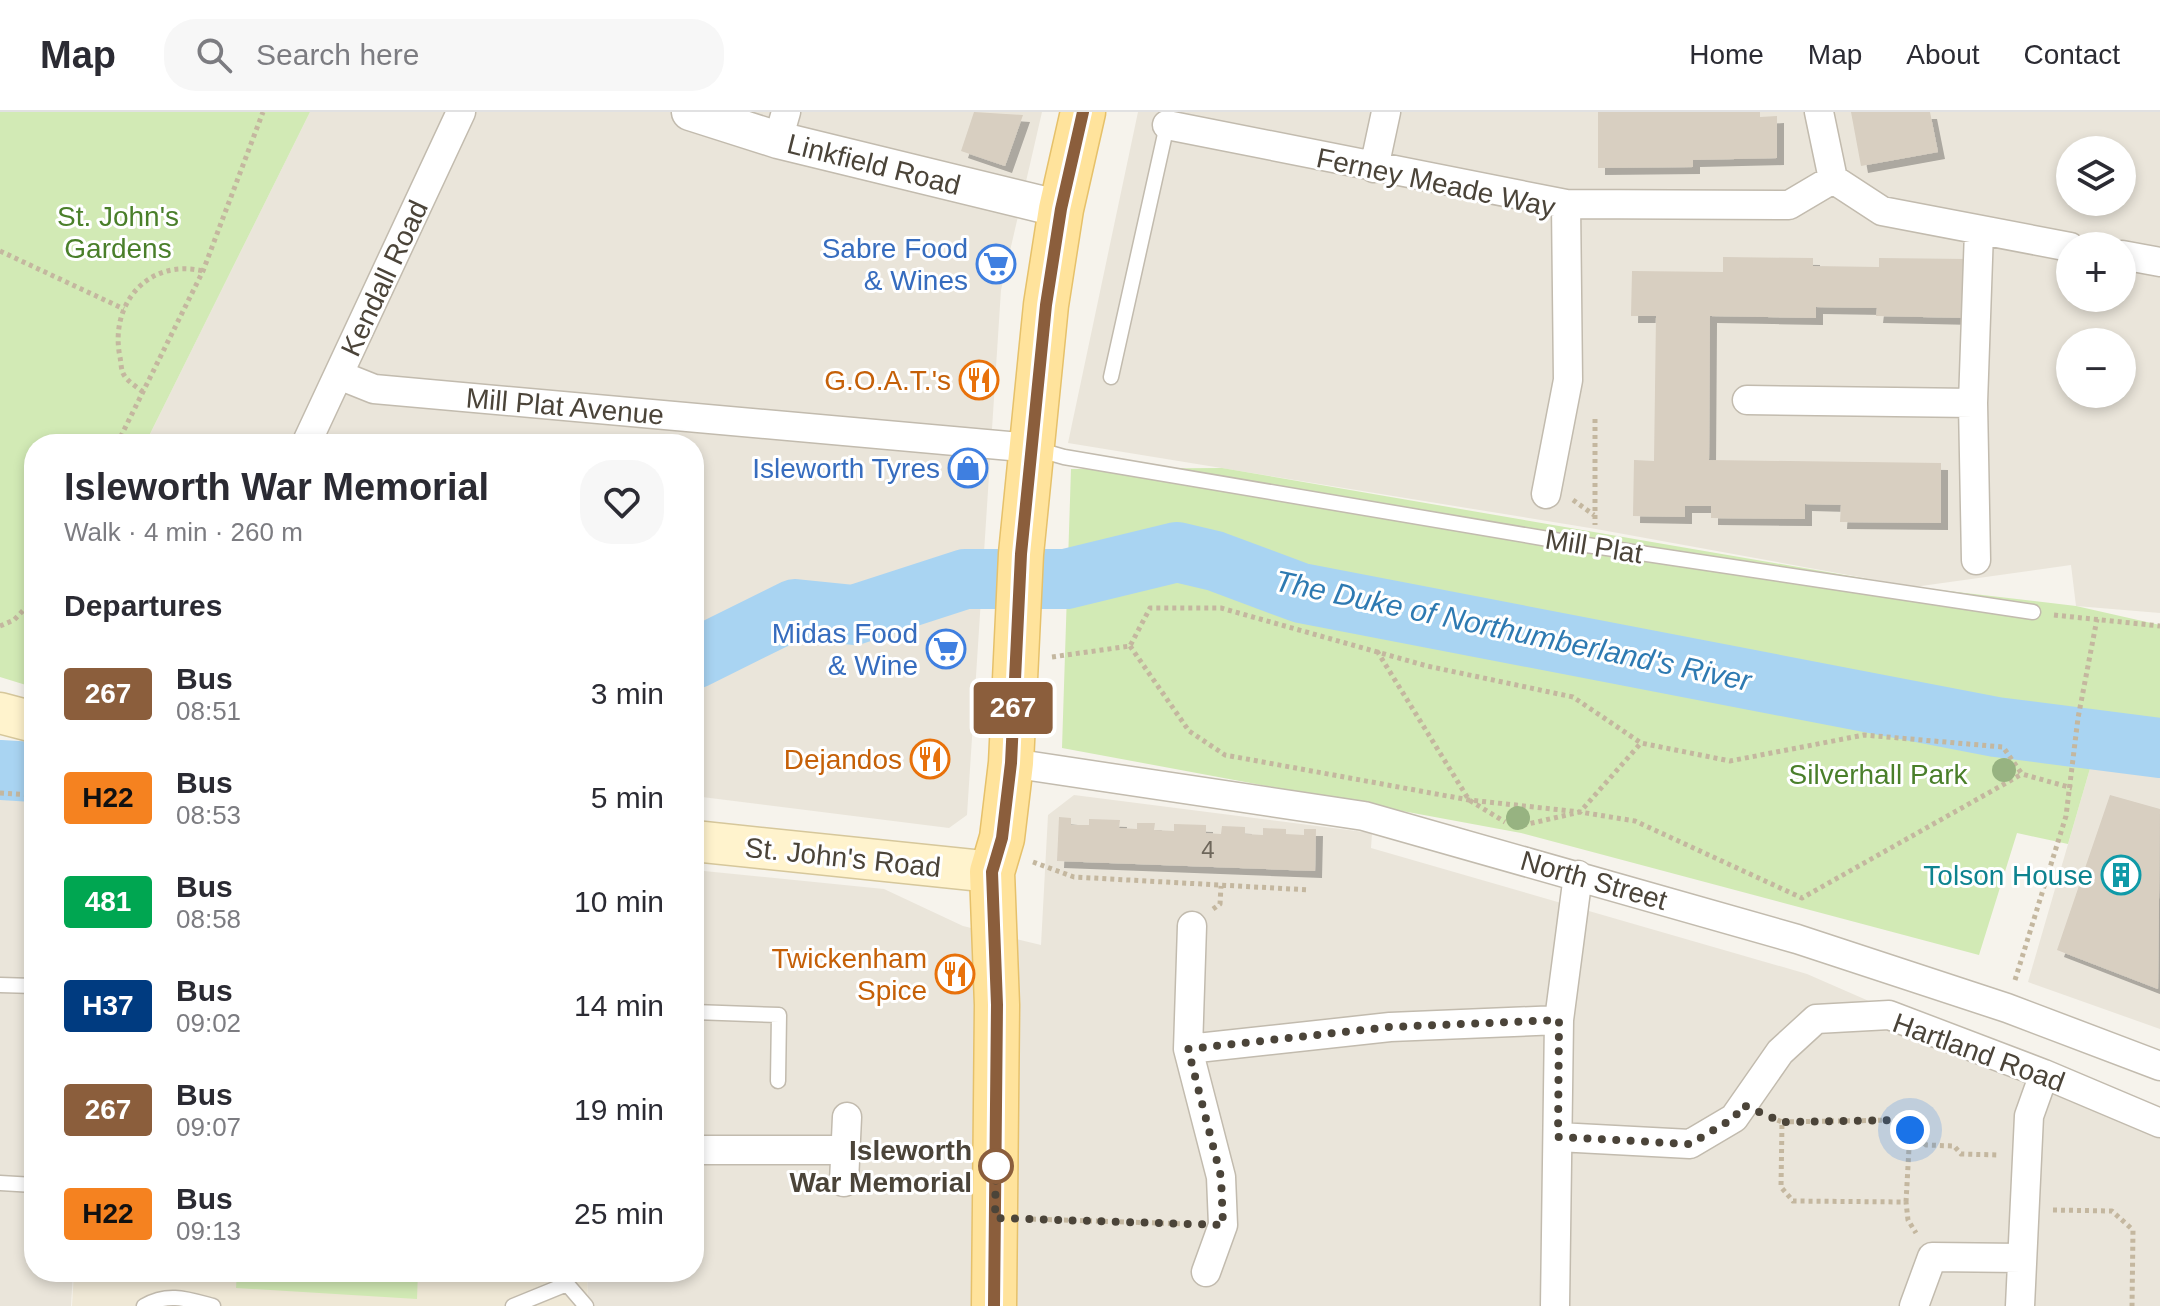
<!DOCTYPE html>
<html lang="en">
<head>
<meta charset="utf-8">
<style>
	:root { --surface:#fff; --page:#f7f7f7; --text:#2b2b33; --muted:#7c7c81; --line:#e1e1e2 }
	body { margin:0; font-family:Helvetica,sans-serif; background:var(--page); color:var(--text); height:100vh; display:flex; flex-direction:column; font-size:30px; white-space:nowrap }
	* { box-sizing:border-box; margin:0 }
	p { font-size:26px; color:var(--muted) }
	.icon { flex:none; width:44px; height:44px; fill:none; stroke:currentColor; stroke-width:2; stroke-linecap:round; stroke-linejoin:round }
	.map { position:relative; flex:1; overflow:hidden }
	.side { position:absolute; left:24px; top:322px; width:680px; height:848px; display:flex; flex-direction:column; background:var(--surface); border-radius:32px; box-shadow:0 4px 12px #0003 }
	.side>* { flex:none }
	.badge { padding:0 16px; border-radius:6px; font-size:28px; line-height:52px }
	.controls { position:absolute; left:2056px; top:24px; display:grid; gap:16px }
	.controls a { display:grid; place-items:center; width:80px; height:80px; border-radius:50%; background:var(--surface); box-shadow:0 4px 12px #0003; font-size:40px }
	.you { position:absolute; width:40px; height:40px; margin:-20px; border:6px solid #fff; border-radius:50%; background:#1a73e8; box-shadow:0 0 0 12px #1a73e833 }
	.map>.badge { position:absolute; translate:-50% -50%; box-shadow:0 0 0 4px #fff }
	h2 { padding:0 40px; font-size:30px; line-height:72px }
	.round { display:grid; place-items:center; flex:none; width:84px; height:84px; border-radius:32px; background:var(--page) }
	.overview { display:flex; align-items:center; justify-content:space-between; height:136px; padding:0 40px }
	h1 { font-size:38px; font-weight:700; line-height:60px }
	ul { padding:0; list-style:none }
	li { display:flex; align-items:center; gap:24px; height:104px; padding:0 40px }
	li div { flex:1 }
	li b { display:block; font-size:30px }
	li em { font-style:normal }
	li .badge { min-width:88px; font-weight:700; text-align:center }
	header { display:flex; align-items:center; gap:48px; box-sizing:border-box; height:112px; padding:0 40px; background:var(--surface); border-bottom:2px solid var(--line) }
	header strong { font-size:38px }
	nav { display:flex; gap:44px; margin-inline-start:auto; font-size:28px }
	.search { width:560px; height:72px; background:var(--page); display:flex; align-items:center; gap:20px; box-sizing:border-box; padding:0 28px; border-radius:32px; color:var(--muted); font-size:30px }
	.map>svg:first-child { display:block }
	.residential { fill:#eae5da; fill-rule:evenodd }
	.education { fill:#efe8d6 }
	.green { fill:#d2eab5 }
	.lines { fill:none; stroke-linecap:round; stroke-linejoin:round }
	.river { stroke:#a9d4f2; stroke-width:60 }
	.building { fill:#d8cfc1; filter:url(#shadow) }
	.service-casing { stroke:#c2bbae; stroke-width:17 }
	.minor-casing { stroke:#c2bbae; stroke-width:31 }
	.tertiary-casing { stroke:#c2bbae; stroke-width:39 }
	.secondary-casing { stroke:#d6c79b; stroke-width:43 }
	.primary-casing { stroke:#e6c16a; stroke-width:47 }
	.path { stroke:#c4b79f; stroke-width:5; stroke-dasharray:4 4; stroke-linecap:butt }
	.service { stroke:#fff; stroke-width:14 }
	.minor { stroke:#fff; stroke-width:28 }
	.tertiary { stroke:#fff; stroke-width:36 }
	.secondary { stroke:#fff3cd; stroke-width:40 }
	.primary { stroke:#ffe39c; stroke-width:44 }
	.tree { fill:#97b381 }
	.line-casing { stroke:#fff; stroke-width:18 }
	.line { stroke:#8b5e3c; stroke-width:12 }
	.walk { stroke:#4b4439; stroke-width:8; stroke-dasharray:0 14.4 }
	.stop-dot { fill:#fff; stroke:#8b5e3c; stroke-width:4 }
	.labels { text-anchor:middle; stroke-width:6; stroke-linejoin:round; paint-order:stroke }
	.number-label { font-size:24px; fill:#6e675b }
	.street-label { font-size:28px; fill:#4b4439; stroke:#fff }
	.park-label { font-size:28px; fill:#4a7f2a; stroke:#fff }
	.shop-label { font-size:28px; fill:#366cbe; stroke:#fff; text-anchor:end }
	.food-label { font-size:28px; fill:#c56008; stroke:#fff; text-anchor:end }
	.culture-label { font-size:28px; fill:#0d838f; stroke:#fff; text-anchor:end }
	.stop-label { font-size:28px; font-weight:bold; fill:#4b4439; stroke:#fff; text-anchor:end }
	.water-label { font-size:30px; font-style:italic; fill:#2e7ab2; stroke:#fff }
</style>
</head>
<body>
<header>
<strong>Map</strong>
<div class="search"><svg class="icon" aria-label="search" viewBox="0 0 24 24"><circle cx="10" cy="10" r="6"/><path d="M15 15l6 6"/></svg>Search here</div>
<nav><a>Home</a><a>Map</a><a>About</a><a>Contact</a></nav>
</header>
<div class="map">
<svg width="2160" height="1194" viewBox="0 0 2160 1194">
	<defs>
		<filter id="shadow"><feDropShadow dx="7" dy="7" stdDeviation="0" flood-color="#0004"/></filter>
	</defs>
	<rect width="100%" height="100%" fill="#f6f3ec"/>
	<!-- residential -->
	<path class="residential" d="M310 0H1042L1001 178 967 703 949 716 694 684V332H145Z
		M1138 0H2160V501L2076 494 2071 453 1914 475 1596 417 1068 331ZM2070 38H2122V90H2070ZM2070 134H2122V186H2070ZM2070 230H2122V282H2070Z
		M2091 653 2160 662V917L2028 870Z
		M1074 683 1372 721 1371 736 1807 862 2160 1016V1194H588L587 1160H694V758L884 777 963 814 1041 833 1048 703Z
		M0 687 34 690V1160H73L71 1194H0Z"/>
	<!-- education -->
	<path class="education" d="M74 1160H587L588 1194H72Z"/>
	<!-- green -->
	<path class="green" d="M0 0H310L145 332H34V556L26 573 0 565Z
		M1222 356 1914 475 2076 494 2160 513V662L2091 653 2068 732 2017 721 1979 843 1521 721 1062 636 1071 357Z
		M237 1160H418L417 1187 236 1176Z"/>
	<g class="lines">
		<!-- river -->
		<path class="river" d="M694 547 795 497 854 503 965 467H1066L1177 440 1215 449 1301 481 1996 615 2160 636
			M0 658 34 660"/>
	</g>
	<!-- building -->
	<path class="building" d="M974 0 1023 3 1005 54 961 39Z
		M1598 0H1760V5L1777 4V46L1693 48V55L1598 56Z
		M1851 0H1930L1938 40 1861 54Z
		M1723 145 1813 146V154L1879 155V146L1969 147 1968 206 1876 204 1877 196 1816 195V206L1710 204 1709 348 1941 351V411L1840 410 1841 393 1805 392V407L1711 406V394H1685V405L1633 404 1634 348 1654 349 1656 204H1631L1632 159 1723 160Z
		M2110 683 2160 697 2158 877 2057 838Z
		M1059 705 1071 706V713H1089V707L1120 708 1119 716 1137 717V711H1155L1154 718 1174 719V712L1206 713V721L1221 722 1222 714 1245 715V722L1263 723V716L1286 717V722L1304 723V717H1316L1315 759 1057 749Z"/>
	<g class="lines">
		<!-- service casing -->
		<g class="service-casing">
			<path id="service" d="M1111 265 1167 13
				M1036 337 1064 345 1560 429 2033 500
				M0 873 34 874
				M694 900 779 903 778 969
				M0 1071 34 1073
				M567 1172 586 1194
				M144 1194C168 1180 187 1187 213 1194
				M513 1194 567 1172 568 1160"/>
		</g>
		<!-- minor casing -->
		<g class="minor-casing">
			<path id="minor" d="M1819 0 1833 67
				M1167 13 1566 92 1568 268 1546 382
				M778 28 786 0
				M1374 56 1386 0
				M1566 92 1789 93 1833 67 1882 99 2070 135
				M2122 143 2160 150
				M339 263 374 277 1032 336
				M1747 288 1973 291
				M306 332 461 0
				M1976 448 1973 291 1979 119
				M1011 651 1364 704 1797 827 2007 896 2160 954
				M1188 937 1192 814
				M1558 1025 1690 1032 1734 1006 1780 940 1816 907 1889 903 2044 962 2160 1011
				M694 1038H845
				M844 1070 847 1005
				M1206 1160 1223 1113 1221 1065 1188 937 1390 915 1559 908
				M1555 1194 1559 908 1578 763
				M1914 1194 1932 1145 2021 1146
				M2020 1194 2029 1004 2044 962"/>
		</g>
		<!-- tertiary casing -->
		<g class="tertiary-casing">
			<path id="tertiary" d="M690 0 778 28 1061 97"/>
		</g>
		<!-- secondary casing -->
		<g class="secondary-casing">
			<path id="secondary" d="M0 601 34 610
				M694 729 992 760"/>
		</g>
		<!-- primary casing -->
		<g class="primary-casing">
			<path id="primary" d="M994 1194 997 893 992 760 1002 726 1011 651 1021 442 1046 193 1061 97 1083 0"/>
		</g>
		<!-- path -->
		<path class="path" d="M0 139 124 197
			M143 280C137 275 128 270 124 263 121 259 121 250 120 245 109 192 148 146 203 159
			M1595 307V413
			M117 332 203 159 263 0
			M1573 388 1594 403
			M2054 503 2160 514
			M0 514 14 508 34 487
			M1130 534 1189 619 1225 643 1469 688 1580 700 1641 631
			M1377 539 1469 688 1505 710
			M1052 545 1130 534 1150 496H1221L1427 554 1573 585 1641 631 1730 649 1864 623 2003 635 2022 662 2072 676
			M0 681 34 683
			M1515 715 1580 700 1635 709 1802 786 2022 662
			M1033 750 1074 765 1310 778
			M1213 797 1220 792 1221 774
			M2015 868 2066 704 2078 606 2097 507
			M1770 1005 1782 1010 1781 1075 1793 1089 1906 1090 1908 1108 1916 1121
			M1782 1010 1900 1008 1926 1033 1954 1034 1961 1042 1999 1043
			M1906 1090 1910 1018
			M2053 1098 2112 1099 2133 1118 2132 1194
			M1032 1107 1190 1112"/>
		<!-- service -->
		<use href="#service" class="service"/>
		<!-- minor -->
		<use href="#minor" class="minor"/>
		<!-- tertiary -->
		<use href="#tertiary" class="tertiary"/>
		<!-- secondary -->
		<use href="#secondary" class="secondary"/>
		<!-- primary -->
		<use href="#primary" class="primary"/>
	</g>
	<!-- trees -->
	<g class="tree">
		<circle cx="2004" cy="658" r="12"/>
		<circle cx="1518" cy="706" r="12"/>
	</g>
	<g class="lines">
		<!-- line casing -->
		<g class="line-casing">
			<path id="line" d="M994 1194 997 893 992 760 1002 726 1011 651 1021 442 1046 193 1061 97 1083 0"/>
		</g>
		<!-- line -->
		<use href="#line" class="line"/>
		<!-- walk -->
		<path class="walk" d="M996 1054 995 1106 1223 1113 1221 1065 1188 937 1390 915 1559 908 1558 1025 1690 1032 1734 1006 1743 993 1782 1010 1900 1008 1910 1018"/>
	</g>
	<!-- icons -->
	<defs>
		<g id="supermarket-ring" transform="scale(2)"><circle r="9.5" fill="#fff" stroke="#3f7fe0" stroke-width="1.5"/><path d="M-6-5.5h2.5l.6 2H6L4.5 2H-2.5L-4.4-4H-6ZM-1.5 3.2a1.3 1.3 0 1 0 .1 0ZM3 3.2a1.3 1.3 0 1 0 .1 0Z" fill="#3f7fe0"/></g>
		<g id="restaurant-ring" transform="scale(2)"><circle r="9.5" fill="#fff" stroke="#e8710a" stroke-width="1.5"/><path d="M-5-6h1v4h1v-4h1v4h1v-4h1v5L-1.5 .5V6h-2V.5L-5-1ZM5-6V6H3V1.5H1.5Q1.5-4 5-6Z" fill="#e8710a"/></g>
		<g id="shop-ring" transform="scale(2)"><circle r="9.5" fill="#fff" stroke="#3f7fe0" stroke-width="1.5"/><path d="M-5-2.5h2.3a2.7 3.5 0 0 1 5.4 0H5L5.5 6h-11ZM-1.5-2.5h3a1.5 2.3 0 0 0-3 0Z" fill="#3f7fe0"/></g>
		<g id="building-ring" transform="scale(2)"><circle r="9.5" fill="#fff" stroke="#0f9aa8" stroke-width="1.5"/><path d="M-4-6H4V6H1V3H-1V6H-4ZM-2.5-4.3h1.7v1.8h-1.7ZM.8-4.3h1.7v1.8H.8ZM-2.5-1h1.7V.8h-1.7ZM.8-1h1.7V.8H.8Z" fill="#0f9aa8"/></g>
	</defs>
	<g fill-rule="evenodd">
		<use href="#supermarket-ring" x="996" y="152"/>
		<use href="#restaurant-ring" x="979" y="268"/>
		<use href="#shop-ring" x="968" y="356"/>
		<use href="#supermarket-ring" x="946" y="537"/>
		<use href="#restaurant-ring" x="930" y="647"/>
		<use href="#building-ring" x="2121" y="763"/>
		<use href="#restaurant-ring" x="955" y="862"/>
	</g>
	<!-- markers -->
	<circle class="stop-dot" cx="996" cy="1054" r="16"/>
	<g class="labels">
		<!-- number labels -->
		<g class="number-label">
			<text x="1208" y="746">4</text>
		</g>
		<!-- street labels -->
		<g class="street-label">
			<text transform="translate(874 52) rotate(14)" y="10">Linkfield Road</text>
			<text transform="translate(1436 70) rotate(12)" y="10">Ferney Meade Way</text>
			<text transform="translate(384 166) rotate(-65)" y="10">Kendall Road</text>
			<text transform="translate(565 294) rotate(5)" y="10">Mill Plat Avenue</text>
			<text transform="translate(1594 434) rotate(9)" y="10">Mill Plat</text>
			<text transform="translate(843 745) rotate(6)" y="10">St. John's Road</text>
			<text transform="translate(1594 768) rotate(16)" y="10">North Street</text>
			<text transform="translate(1979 940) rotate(20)" y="10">Hartland Road</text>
		</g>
		<!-- park labels -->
		<g class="park-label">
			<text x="118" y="114">St. John's<tspan x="118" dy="32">Gardens</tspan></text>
			<text x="1878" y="672">Silverhall Park</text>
		</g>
		<!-- shop labels -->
		<g class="shop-label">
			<text x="968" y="146">Sabre Food<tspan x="968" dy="32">&amp; Wines</tspan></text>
			<text x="940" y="366">Isleworth Tyres</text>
			<text x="918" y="531">Midas Food<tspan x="918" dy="32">&amp; Wine</tspan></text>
		</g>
		<!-- food labels -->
		<g class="food-label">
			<text x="951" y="278">G.O.A.T.'s</text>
			<text x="902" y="657">Dejandos</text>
			<text x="927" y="856">Twickenham<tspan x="927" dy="32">Spice</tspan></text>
		</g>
		<!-- culture labels -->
		<g class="culture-label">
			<text x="2093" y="773">Tolson House</text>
		</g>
		<!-- stop labels -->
		<g class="stop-label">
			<text x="972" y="1048">Isleworth<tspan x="972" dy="32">War Memorial</tspan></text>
		</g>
		<!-- water labels -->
		<g class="water-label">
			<text transform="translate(1513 519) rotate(12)" y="10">The Duke of Northumberland's River</text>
		</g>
	</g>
</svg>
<div class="controls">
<a><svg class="icon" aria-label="layers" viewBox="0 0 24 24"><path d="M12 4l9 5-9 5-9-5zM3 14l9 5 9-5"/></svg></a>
<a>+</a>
<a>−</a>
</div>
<div class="you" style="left:1910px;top:1018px"></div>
<b class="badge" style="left:1013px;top:596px;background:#8b5e3c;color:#fff">267</b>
<section class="side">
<div class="overview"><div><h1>Isleworth War Memorial</h1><p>Walk · 4 min · 260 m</p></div><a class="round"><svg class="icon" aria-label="heart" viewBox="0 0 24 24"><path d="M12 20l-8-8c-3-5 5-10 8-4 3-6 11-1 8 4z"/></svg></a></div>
<h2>Departures</h2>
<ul>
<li><span class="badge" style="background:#8b5e3c;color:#fff">267</span><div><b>Bus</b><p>08:51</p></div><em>3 min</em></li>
<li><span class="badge" style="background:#f58220;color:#111">H22</span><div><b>Bus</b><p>08:53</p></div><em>5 min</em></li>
<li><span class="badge" style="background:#00a651;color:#fff">481</span><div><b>Bus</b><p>08:58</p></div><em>10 min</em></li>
<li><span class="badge" style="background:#003b80;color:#fff">H37</span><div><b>Bus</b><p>09:02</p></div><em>14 min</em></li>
<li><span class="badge" style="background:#8b5e3c;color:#fff">267</span><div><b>Bus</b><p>09:07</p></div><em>19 min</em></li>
<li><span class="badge" style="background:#f58220;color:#111">H22</span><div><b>Bus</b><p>09:13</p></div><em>25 min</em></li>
</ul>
</section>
</div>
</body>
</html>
